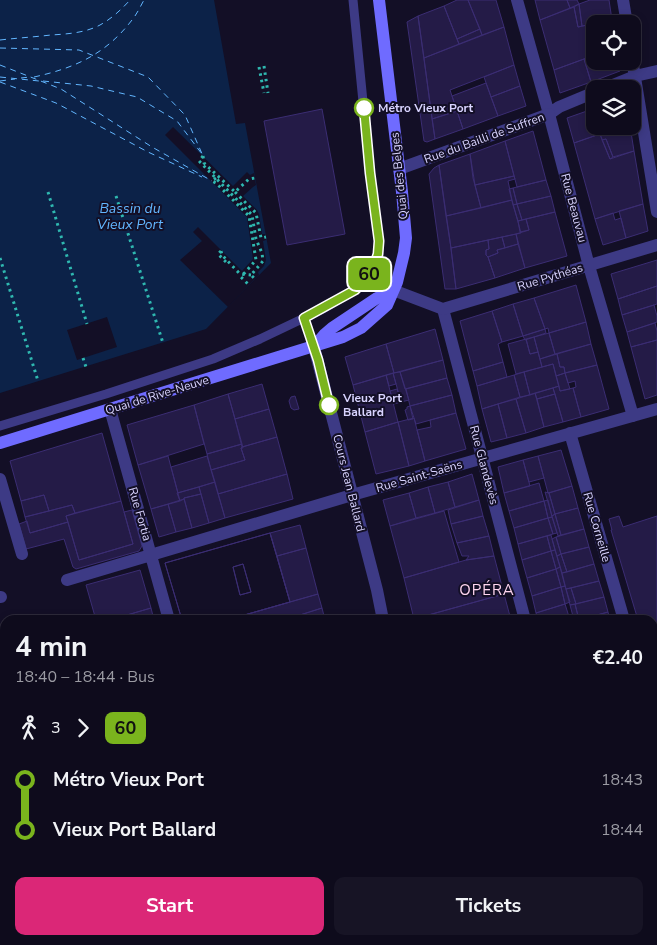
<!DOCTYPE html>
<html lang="en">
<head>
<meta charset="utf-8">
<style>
	:root { --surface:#0e0b1c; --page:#171425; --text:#f1f3f6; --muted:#9b9ba3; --line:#2e2b3b; --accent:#db2777 }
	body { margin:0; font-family:"Nunito Sans",sans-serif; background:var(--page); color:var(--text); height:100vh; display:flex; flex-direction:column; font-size:19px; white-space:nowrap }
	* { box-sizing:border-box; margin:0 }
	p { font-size:16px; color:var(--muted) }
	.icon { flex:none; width:28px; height:28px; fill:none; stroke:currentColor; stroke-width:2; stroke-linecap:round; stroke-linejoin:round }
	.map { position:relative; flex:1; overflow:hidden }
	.panel { position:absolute; left:0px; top:615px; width:658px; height:330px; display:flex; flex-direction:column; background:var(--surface); border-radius:15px 15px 0 0; box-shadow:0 2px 8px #0003,0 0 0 1px var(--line) }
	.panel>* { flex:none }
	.badge { padding:0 10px; border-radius:8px; font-size:18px; line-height:32px }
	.tools { position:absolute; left:586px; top:15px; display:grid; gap:10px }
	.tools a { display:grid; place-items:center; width:55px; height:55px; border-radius:10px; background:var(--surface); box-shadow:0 2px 8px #0003,0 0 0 1px var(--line); font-size:25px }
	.map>.badge { position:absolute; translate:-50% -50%; box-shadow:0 0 0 2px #fff }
	.legs { display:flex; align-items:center; gap:8px; height:55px; padding:0 15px; font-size:16px }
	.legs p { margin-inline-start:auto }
	.head { display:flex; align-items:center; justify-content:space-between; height:85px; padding:0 15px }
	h1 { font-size:28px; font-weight:700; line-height:38px }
	.primary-button { display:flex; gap:10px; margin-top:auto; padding:10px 15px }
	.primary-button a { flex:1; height:58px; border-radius:10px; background:var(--accent); color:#fff; font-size:20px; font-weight:700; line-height:58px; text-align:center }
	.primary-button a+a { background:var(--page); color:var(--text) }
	ul { padding:0 15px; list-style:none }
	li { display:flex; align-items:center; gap:18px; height:50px; font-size:19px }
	li i { display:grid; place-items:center; width:8px; height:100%; margin:0 6px; background:currentColor }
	li i::after { content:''; width:12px; height:12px; margin:-6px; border:4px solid; border-radius:50%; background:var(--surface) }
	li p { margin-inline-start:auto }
	li:first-child i { background:linear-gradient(#0000 50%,currentColor 0) }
	li:last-child i { background:linear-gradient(currentColor 50%,#0000 0) }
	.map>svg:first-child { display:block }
	.water { fill:#0c2248 }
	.pier { fill:#130f26 }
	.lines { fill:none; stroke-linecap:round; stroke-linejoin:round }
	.ferry { stroke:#62b6ff; stroke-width:1; stroke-dasharray:6 5; stroke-linecap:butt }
	.building { fill:#241b47; stroke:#3b2d73; fill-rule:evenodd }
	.path { stroke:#2fb8b0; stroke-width:3; stroke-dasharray:2.5 4; stroke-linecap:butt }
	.service { stroke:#3d3a85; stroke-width:9 }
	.pedestrian { stroke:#3d3a85; stroke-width:12 }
	.minor { stroke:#3d3a85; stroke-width:12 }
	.tertiary { stroke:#3d3a85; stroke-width:12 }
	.secondary { stroke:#6f6bff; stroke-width:12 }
	.line-1-casing { stroke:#fff; stroke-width:11 }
	.line-1 { stroke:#7ab41d; stroke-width:8 }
	.stop-1-dot { fill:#fff; stroke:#7ab41d; stroke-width:2.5 }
	.labels { text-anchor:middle; stroke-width:4; stroke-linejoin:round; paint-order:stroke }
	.stop-label { font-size:12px; font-weight:bold; fill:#d9d4ff; stroke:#130f26; text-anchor:start }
	.street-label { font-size:12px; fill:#d9d4ff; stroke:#130f26 }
	.water-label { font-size:14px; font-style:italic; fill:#62b6ff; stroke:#130f26 }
	.quarter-label { font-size:15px; letter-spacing:1px; fill:#ffd6f0; stroke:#130f26 }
</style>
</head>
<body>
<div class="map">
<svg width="657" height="945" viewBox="0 0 657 945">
	<rect width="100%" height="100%" fill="#130f26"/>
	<!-- water -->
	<path class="water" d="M0 0H214L236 124 245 123 271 263 206 329 0 393Z"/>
	<!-- pier -->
	<path class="pier" d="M173 127 233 186 247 172 250 175 254 173 256 185 253 187 243 196 257 210 259 214 262 234H265L266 240 263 241 266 260 264 266 258 272 259 275 228 307 180 260 202 241 193 232 198 227 242 271 253 259 247 217 165 135Z
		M107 317 117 347 77 360 67 330Z"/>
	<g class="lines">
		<!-- ferry -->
		<path class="ferry" d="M0 40C17 38 34 37 51 35 67 34 85 33 100 25 111 19 121 10 130 0
			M0 48 79 50 148 77 185 115 203 156
			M0 65 61 89 152 147 212 181
			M0 77 39 81
			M34 77C75 68 106 54 132 20 137 14 140 7 144 0
			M21 78 30 77
			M0 81 15 79
			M43 81 91 86 137 97 177 121 202 154
			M0 82 56 103 148 152 202 177"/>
	</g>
	<!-- building -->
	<path class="building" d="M457 0H468L480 29 457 39 444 6Z
		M468 0H496L504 27 482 35Z
		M535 0H567L570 8 540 20Z
		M567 0H577L579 4 570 8Z
		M590 0H609L612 20 582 26 579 4Z
		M579 4 582 26 578 27 574 7Z
		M444 6 459 44 424 58 418 16Z
		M574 7 578 27 612 20 613 24H595V55L554 70 540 20Z
		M418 16 435 139 427 142 424 141 407 22Z
		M504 27 514 65 450 90 457 111 432 119 424 58Z
		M480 29 482 35 459 44 457 39Z
		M595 55V61H619L620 71 591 82 584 59Z
		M584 59 591 82 560 93 554 70Z
		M514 65 520 86 491 97 484 77Z
		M486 83 498 116 463 129 452 96Z
		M520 86 526 106 498 116 491 97Z
		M595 108V126H607L609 131 594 136 587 111Z
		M322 109 345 234 287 245 264 121Z
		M457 111 463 129 435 139 432 119Z
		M587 111 594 136 574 143 567 118Z
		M624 126H630L634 151 613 157 606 139 602 140 600 134Z
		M533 131 546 180 517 187 505 141Z
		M600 134 610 159 634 151 643 204 595 219 574 143Z
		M606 139 613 157 610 159 602 140Z
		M505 141 514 176 475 185 470 154Z
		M470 154 473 178 481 208 446 216 439 165Z
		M439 165 450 241 456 289H445L429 174 434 168Z
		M514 176 515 179 508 181 512 200 481 208 475 185Z
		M546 180 551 196 517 204 513 188Z
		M513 188 517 204 513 205 509 189Z
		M551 196 555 212 522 220 517 204Z
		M512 200 521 233 451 248 446 216Z
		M517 204 522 220 518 221 513 205Z
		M643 204 648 231 626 238 619 211Z
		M555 212 567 256 525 268 516 234 529 230 526 219Z
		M613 213 615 220 621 218 626 238 603 245 595 219Z
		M526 219 529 230 520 232 518 221Z
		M516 234 518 244 505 248 502 237Z
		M502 237 505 248 497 250 498 253 488 257 486 255V250L489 249 488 240Z
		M488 240 489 249 486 250V255L488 257 495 278 456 289 451 248Z
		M518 244 525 268 495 278 488 257 498 253 497 250Z
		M657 260V286L618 299 611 274Z
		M576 285 586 322 549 333 548 328 545 329 534 298Z
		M657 286V304L622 315 618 299Z
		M534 298 545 329 523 336 513 304Z
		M513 304 523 336 502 342 492 311Z
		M654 305 657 316V322L627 332 622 315Z
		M492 311 502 342 498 344 503 362 473 371 460 321Z
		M586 322 591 344 555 354 549 333Z
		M655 323 657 331V340L631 347 627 332Z
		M435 329 443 360 394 373 386 344Z
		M545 329 546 333 525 340 523 336Z
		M549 333 555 354 540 359 534 337Z
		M534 337 538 352 530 354 526 339Z
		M526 339 530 354 538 352 542 367 516 374 508 344Z
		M657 340V395L645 399 631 347Z
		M386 344 394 373 353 385 345 357Z
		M591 344 597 365 565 373 564 367H560L557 354Z
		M557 354 560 367H564L565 373 556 376 553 364 542 367 540 359Z
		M443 360 447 378 405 389 400 372Z
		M503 362 507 377 477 386 473 371Z
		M553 364 559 386 530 395 524 372Z
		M597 365 609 409 581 417 573 388 576 387 575 381 568 383 565 373Z
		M400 372 409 400 401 402 393 373Z
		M524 372 530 395 520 397 514 375Z
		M393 373 396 384 389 386 386 375Z
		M565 373 570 389 560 391 556 376Z
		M386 375 398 422 365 432 353 385Z
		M514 375 520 397 482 409 477 386Z
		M447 378 452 395 410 406 406 389Z
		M262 384 269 409 235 419 228 394Z
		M559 386 560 391 573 388 581 417 563 422 553 388Z
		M553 388 555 394 537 399 535 393Z
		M397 389 401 402 394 404 390 391Z
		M535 393 544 427 526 433 516 399Z
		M228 394 242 444 207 454 194 405Z
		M555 394 563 422 544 427 537 399Z
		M452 395 456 413 416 424 410 406Z
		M295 396 299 409 294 410 291 408 289 401 291 397Z
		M516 399 526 433 507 438 498 404Z
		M498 404 507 438 491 442 482 409Z
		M194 405 204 444 138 465 127 425Z
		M410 406 413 419 408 420 405 410 407 409V407Z
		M269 409 277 437 242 447 235 419Z
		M456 413 466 449 425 461 417 430 431 427 430 420Z
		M414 418 425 461 409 466 398 422Z
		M398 422 409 466 376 474 365 432Z
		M102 433 121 501 75 513 72 505 49 511 44 495 21 501 10 461Z
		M277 437 287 474 218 494 211 470 245 460 241 448 242 447Z
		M242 444 243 448H241L245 460 211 470 207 454Z
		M561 450 572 486 548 493 538 456Z
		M168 456 180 501 151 509 138 465Z
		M207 456 215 482 178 493 171 467Z
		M538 456 544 478 529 482 523 460Z
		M523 460 530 486 504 493 498 467Z
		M287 474 293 499 225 518 218 494Z
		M472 474 479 500 455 507 448 482Z
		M215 482 225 518 209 523 199 487Z
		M448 482 455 507 435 513 428 487Z
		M539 483 544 501 509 511 504 493Z
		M572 486 578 508 555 514 549 493Z
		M199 487 201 494 184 498V499L180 501 177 493Z
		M428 487 435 513 416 518 409 493Z
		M545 492 549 493 555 514 552 516Z
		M409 493 416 518 390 526 383 500Z
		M201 494 209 523 192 528 184 498Z
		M44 495 49 511 25 517 21 501Z
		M184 499 192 528 176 532 168 504Z
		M479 500 483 516 451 524 448 510Z
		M548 500 552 517 548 518 544 501Z
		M121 501 133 544 79 560 66 516Z
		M544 501 548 518 514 528 509 511Z
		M168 504 176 532 159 537 151 509Z
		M72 505 75 513 66 516 68 522 30 533 25 517Z
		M578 508 584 529 561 535 555 514Z
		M132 510 142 546 139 551 76 569 73 567 64 539 26 549 19 524 27 521 30 533 68 522 79 560 133 544 124 512Z
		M444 511 459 562 404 578 390 526Z
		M555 514 561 535 558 536 552 516Z
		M483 516 489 536 457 543 451 524Z
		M619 516 623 527 657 516V659L652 661V620H638L611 530H612L609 519Z
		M552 517 557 533 553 534 548 518Z
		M548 518 553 534 518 544 514 528Z
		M300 525 306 548 277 556 270 533Z
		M584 529 589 547 561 554 556 537Z
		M270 533 290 602 227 620H182L165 563ZM243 564 251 592 240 595 233 567Z
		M270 533 290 602 227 620H182L165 563Z
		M551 535 555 550 551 551 547 536Z
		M489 536 494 556 466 560 469 556H462L457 543Z
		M547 536 551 551 522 560 518 544Z
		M556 537 561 554 557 556 552 539Z
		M589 547 594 564 567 572 561 554Z
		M306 548 318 594 290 602 277 556Z
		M555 550 560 567 556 569 551 551Z
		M551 551 556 569 527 578 522 560Z
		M561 554 567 572 562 573 557 556Z
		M494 556 504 594 414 619 404 578 466 560Z
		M243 564 251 592 240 595 233 567Z
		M594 564 599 581 566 589 562 573Z
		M560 567 565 586 561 587 556 569Z
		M556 569 561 587 532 596 527 578Z
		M140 570 151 608 110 620H96L86 585Z
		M599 581 604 597 576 604 571 588Z
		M565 586 570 602 565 604 561 587Z
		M561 587 565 604 536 613 532 596Z
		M571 588 576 604 570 605 566 589Z
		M318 594 322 608 300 615 280 620H227Z
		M504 594 511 620H415L414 619Z
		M604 597 608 612 579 620 575 604Z
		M565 604 570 620H538L536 613Z
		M575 604 579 620H574L570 605Z
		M151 608 154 620H110Z
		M322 608 325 620H301L300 615Z
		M608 612 610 620H579Z
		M4 649H5V739L0 740V703L3 702 0 692V650Z
		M657 692V716L652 700V694Z
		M652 700 657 716V731L652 733Z
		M657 745V785L652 768V747Z
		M657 816V853L652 837V817Z
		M652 837 657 853V861L652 863Z
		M5 840V896L0 879V842Z
		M657 861V898L652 900V863Z
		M657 898V913L653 914 652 900Z
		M657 913V945H644L642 940H652V914Z
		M18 940H70L72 945H19Z
		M70 940H96L98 944 72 945Z
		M212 940H222L224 945H200V943Z
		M222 940H244L246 945H224Z
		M272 940H300L283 945H274Z
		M300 940H316L318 945H283Z
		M316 940H361V943L354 945H337L336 941 318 945Z
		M380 940H424L426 945H382Z
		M424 940H469L471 945H426Z
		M498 940H526L527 945H499Z
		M555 940H571L572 944 566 945H556Z
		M571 940H595L596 945H572Z
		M595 940H642L644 945H596Z"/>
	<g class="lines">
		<!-- path -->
		<path class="path" d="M264 66 268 93
			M259 67 264 93
			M203 156 199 161 252 215 256 239 262 253 263 261 251 275 255 279
			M203 156 204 163 235 192 249 179 255 178
			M216 178 212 181 216 183 249 216 256 260 241 277 249 285
			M48 192 87 324
			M235 192 256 213 261 238 266 237
			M116 196 163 343
			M221 251 222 255 240 274 251 275
			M221 251 218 254 226 262
			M0 258 38 381
			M83 358 86 367
			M4 937 6 945"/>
		<!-- service -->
		<path class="service" d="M304 318 314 347
			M0 426 106 394 213 359 260 339 323 309 355 290 365 280 374 266 378 254 379 241 370 173 353 0
			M370 940 371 945"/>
		<!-- pedestrian -->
		<path class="pedestrian" d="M517 0 549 114 559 107 595 92
			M623 0 627 24
			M632 59 657 212
			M603 89 635 76 657 71
			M589 266 633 416
			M443 309 525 620
			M110 409 169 620
			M570 433 624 620
			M0 479 22 554
			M67 580 352 495 657 409
			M0 597H1
			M652 679 657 678
			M0 754 5 753
			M0 833 5 832
			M0 924V925"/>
		<!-- minor -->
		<path class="minor" d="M399 169 549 114 589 266
			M393 290 443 309 657 245
			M652 805 657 804
			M258 940 260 945
			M152 945 170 940"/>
		<!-- tertiary -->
		<path class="tertiary" d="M314 347 377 590 383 620
			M485 940 486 945"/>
		<!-- secondary -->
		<path class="secondary" d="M314 347 325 334 332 328 377 298 393 290
			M0 443 343 337 361 328 387 305 397 282 404 253 406 238 402 192 379 0"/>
	</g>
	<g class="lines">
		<!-- line-1 casing -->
		<g class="line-1-casing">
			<path id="line-1" d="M329 405 318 360 304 318 355 290 365 280 374 266 378 254 379 241 370 173 364 108"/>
		</g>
		<!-- line-1 -->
		<use href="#line-1" class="line-1"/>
	</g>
	<!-- markers -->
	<g class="stop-1-dot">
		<circle cx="364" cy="108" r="9"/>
		<circle cx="329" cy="405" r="9"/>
	</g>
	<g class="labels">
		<!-- stop labels -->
		<g class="stop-label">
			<text x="378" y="112">Métro Vieux Port</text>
			<text x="343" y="402">Vieux Port<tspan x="343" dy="14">Ballard</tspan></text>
		</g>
		<!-- street labels -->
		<g class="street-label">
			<text transform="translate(484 138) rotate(-20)" y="4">Rue du Bailli de Suffren</text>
			<text transform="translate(399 176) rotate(-96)" y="4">Quai des Belges</text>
			<text transform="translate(574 208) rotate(75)" y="4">Rue Beauvau</text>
			<text transform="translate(550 277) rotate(-17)" y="4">Rue Pythéas</text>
			<text transform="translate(157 395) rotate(-17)" y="4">Quai de Rive-Neuve</text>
			<text transform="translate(484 465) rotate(75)" y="4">Rue Glandevès</text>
			<text transform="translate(419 476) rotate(-16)" y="4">Rue Saint-Saëns</text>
			<text transform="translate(349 483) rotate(76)" y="4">Cours Jean Ballard</text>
			<text transform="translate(140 514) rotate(74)" y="4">Rue Fortia</text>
			<text transform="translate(597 527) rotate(74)" y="4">Rue Corneille</text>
		</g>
		<!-- water labels -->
		<g class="water-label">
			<text x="130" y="213">Bassin du<tspan x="130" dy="16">Vieux Port</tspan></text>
		</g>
		<!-- quarter labels -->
		<g class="quarter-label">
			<text x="487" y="595">OPÉRA</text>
		</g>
	</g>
</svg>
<div class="tools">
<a><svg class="icon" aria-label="locate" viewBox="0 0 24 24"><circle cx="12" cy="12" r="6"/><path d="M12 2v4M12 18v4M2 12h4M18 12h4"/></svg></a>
<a><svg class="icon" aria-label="layers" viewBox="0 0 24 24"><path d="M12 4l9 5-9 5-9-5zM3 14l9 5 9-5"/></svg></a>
</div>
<b class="badge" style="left:369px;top:274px;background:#7ab41d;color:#111">60</b>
<section class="panel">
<div class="head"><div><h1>4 min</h1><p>18:40 – 18:44 · Bus</p></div><b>€2.40</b></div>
<div class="legs"><svg class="icon" aria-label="walk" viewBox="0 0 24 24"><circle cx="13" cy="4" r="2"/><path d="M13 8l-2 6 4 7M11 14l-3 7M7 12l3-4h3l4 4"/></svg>3<svg class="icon" aria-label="forward" viewBox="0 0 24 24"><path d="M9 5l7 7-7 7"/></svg><b class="badge" style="background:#7ab41d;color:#111">60</b></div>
<ul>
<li><i style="color:#7ab41d"></i><b>Métro Vieux Port</b><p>18:43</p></li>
<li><i style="color:#7ab41d"></i><b>Vieux Port Ballard</b><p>18:44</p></li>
</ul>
<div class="primary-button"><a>Start</a><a>Tickets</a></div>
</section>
</div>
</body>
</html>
